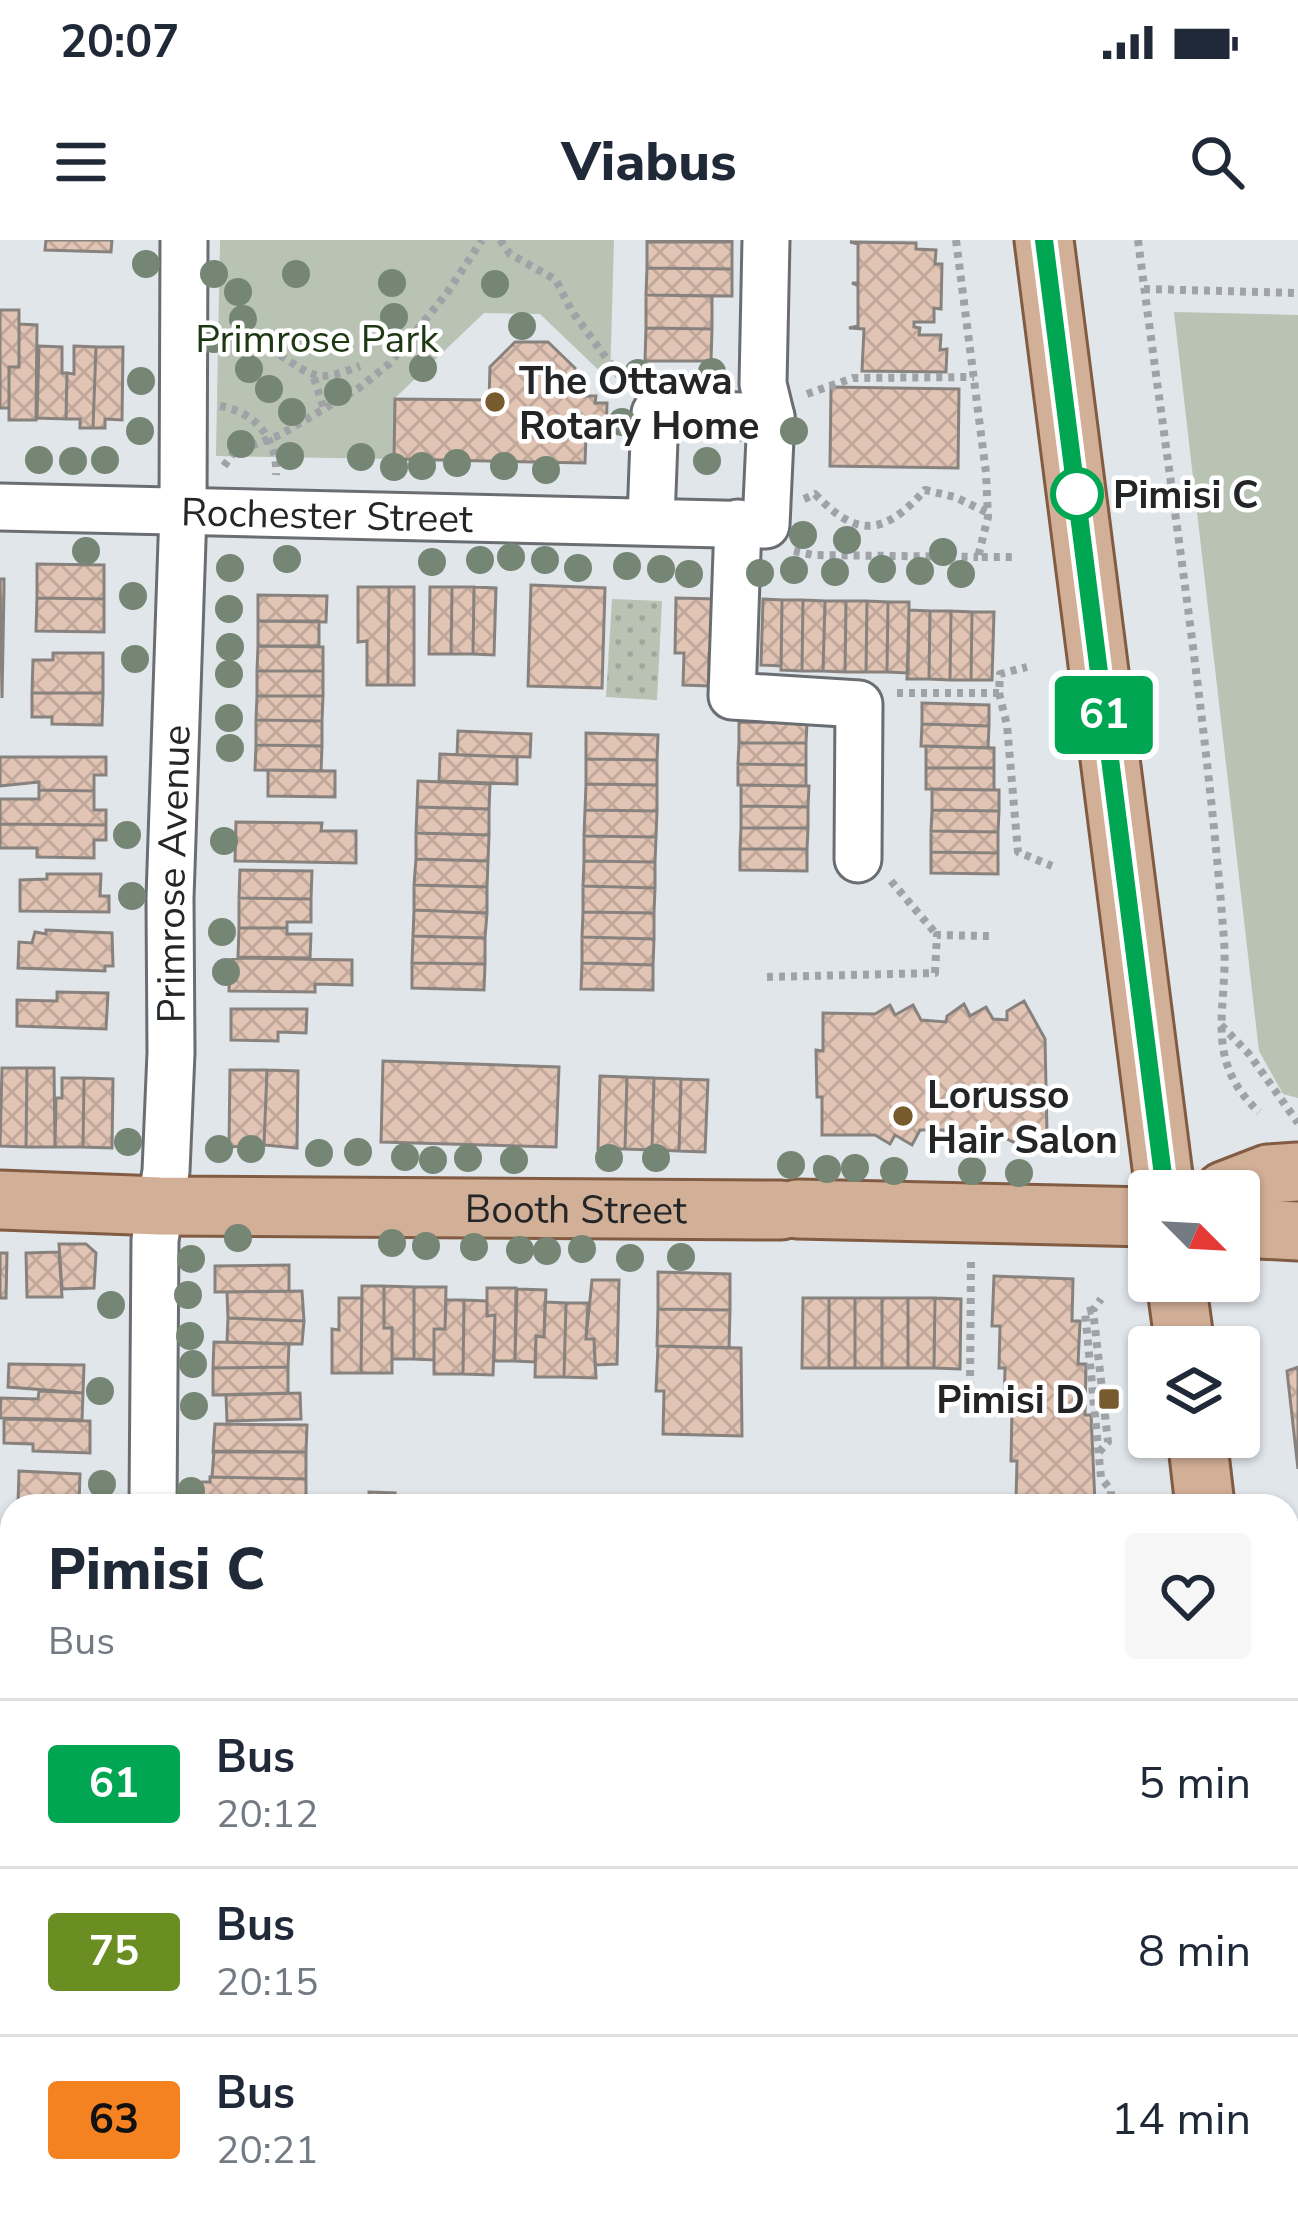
<!DOCTYPE html>
<html lang="en">
<head>
<meta charset="utf-8">
<style>
	:root { --surface:#fff; --page:#f6f6f7; --text:#1f2937; --muted:#747a83; --line:#e0e1e3 }
	body { margin:0; font-family:"Nunito Sans",sans-serif; background:var(--page); color:var(--text); height:100vh; display:flex; flex-direction:column; font-size:45px; white-space:nowrap }
	* { box-sizing:border-box; margin:0 }
	p { font-size:39px; color:var(--muted) }
	.icon { flex:none; width:66px; height:66px; fill:none; stroke:currentColor; stroke-width:2; stroke-linecap:round; stroke-linejoin:round }
	.map { position:relative; flex:1; overflow:hidden }
	.side { position:absolute; left:0px; top:1254px; width:1299px; height:735px; display:flex; flex-direction:column; background:var(--surface); border-radius:36px 36px 0 0; box-shadow:0 3px 9px #0004 }
	.side>* { flex:none }
	.badge { padding:0 24px; border-radius:9px; font-size:42px; line-height:78px }
	.needle { width:78px; rotate:114deg }
	.fabs { position:absolute; left:1128px; top:930px; display:grid; gap:24px }
	.fabs a { display:grid; place-items:center; width:132px; height:132px; border-radius:12px; background:var(--surface); box-shadow:0 3px 9px #0004; font-size:60px }
	.map>.badge { position:absolute; translate:-50% -50%; box-shadow:0 0 0 6px #fff }
	.round { display:grid; place-items:center; flex:none; width:126px; height:126px; border-radius:12px; background:var(--page) }
	.summary { display:flex; align-items:center; justify-content:space-between; height:204px; padding:0 48px }
	h1 { font-size:57px; font-weight:800; line-height:90px }
	ul { padding:0; list-style:none }
	li { display:flex; align-items:center; gap:36px; height:168px; padding:0 48px; border-top:3px solid var(--line) }
	li div { flex:1 }
	li b { display:block; font-size:45px }
	li em { font-style:normal }
	li .badge { min-width:132px; font-weight:700; text-align:center }
	.status { display:flex; justify-content:space-between; align-items:center; height:84px; padding:0 60px; background:var(--surface); direction:ltr }
	.status svg { height:33px; fill:currentColor }
	header { display:flex; justify-content:space-between; align-items:center; height:156px; padding:0 48px; background:var(--surface); font-size:54px; font-weight:800 }
	.map>svg:first-child { display:block }
	.green { fill:#b8c3b4 }
	.forest { fill:url(#forest-crowns) }
	.garden { fill:url(#garden-dots) }
	.building { fill:url(#building-cross-hatch); stroke:#88827e; stroke-width:3 }
	.lines { fill:none; stroke-linecap:round; stroke-linejoin:round }
	.minor-casing { stroke:#6a6e72; stroke-width:51 }
	.major-casing { stroke:#815c42; stroke-width:63 }
	.path { stroke:#9fa3a7; stroke-width:8; stroke-dasharray:6 6; stroke-linecap:butt }
	.minor { stroke:#fff; stroke-width:45 }
	.major { stroke:#d2af97; stroke-width:57 }
	.tree { fill:#758674 }
	.line-casing { stroke:#fff; stroke-width:27 }
	.line { stroke:#00a651; stroke-width:18 }
	.poi-dot { fill:#775b2e; stroke:#fff; stroke-width:4.5 }
	.stop-dot { fill:#fff; stroke:#00a651; stroke-width:6 }
	.labels { text-anchor:middle; stroke-width:9; stroke-linejoin:round; paint-order:stroke }
	.park-label { font-size:39px; fill:#1d3812; stroke:#fff }
	.poi-label { font-size:39px; font-weight:bold; fill:#232527; stroke:#fff; text-anchor:start }
	.stop-label { font-size:39px; font-weight:bold; fill:#232527; stroke:#fff; text-anchor:start }
	.street-label { font-size:39px; fill:#232527; stroke:#fff }
</style>
</head>
<body>
<div class="status"><b>20:07</b><svg viewBox="0 0 49 12"><path d="M0 12V9h3v3zM5 12V6h3v6zM10 12V3h3v9zM15 12V0h3v12zM26 1h20v11H26zM47 4h2v5h-2z"/></svg></div>
<header><svg class="icon" aria-label="menu" viewBox="0 0 24 24"><path d="M4 6h16M4 12h16M4 18h16"/></svg>Viabus<svg class="icon" aria-label="search" viewBox="0 0 24 24"><circle cx="10" cy="10" r="6"/><path d="M15 15l6 6"/></svg></header>
<div class="map">
<svg width="1298" height="1987" viewBox="0 0 1298 1987">
	<defs>
		<pattern id="forest-crowns" width="20" height="18" patternUnits="userSpaceOnUse" patternTransform="scale(3)"><rect width="20" height="18" fill="#b8c3b4"/><path d="M2 6a3 3 0 1 1 6 0M12 15a3 3 0 1 1 6 0" fill="none" stroke="#9ea79b"/></pattern>
		<pattern id="garden-dots" width="8" height="8" patternUnits="userSpaceOnUse" patternTransform="scale(3)"><rect width="8" height="8" fill="#b8c3b4"/><path d="M2 2h.1M6 6h.1" fill="none" stroke="#9ea79b" stroke-width="1.8" stroke-linecap="round"/></pattern>
		<pattern id="building-cross-hatch" width="8" height="8" patternUnits="userSpaceOnUse" patternTransform="scale(3)"><rect width="8" height="8" fill="#e1c4b4"/><path d="M0 0l8 8M0 8l8-8" fill="none" stroke="#c1a89b"/></pattern>
	</defs>
	<rect width="100%" height="100%" fill="#e1e6eb"/>
	<!-- green -->
	<path class="green" d="M220 0H614L610 141 540 74 484 73 396 157 395 219 216 216Z
		M1174 72 1298 75V858L1283 854 1259 811Z"/>
	<!-- forest -->
	<path class="forest" d="M470 1977H593L597 1987H476Z"/>
	<!-- garden -->
	<path class="garden" d="M612 359 662 361 657 460 606 457Z"/>
	<!-- building -->
	<path class="building" d="M46 0H112L111 12 45 10Z
		M647 0H732V2H647Z
		M647 2H732V29L647 28Z
		M850 2 916 3V9L936 10 935 24H942L941 69 934 68V82H914V87L920 88 919 95H941L940 110 947 109 946 132 862 131 864 89 849 88 858 86V46L852 43H858V4Z
		M647 28 732 29V56L646 55Z
		M646 55 712 56V89L646 88Z
		M0 70H19V127H9V168H0Z
		M19 84 37 85 36 180H9V127H19Z
		M646 88 712 89 711 121H645Z
		M515 102H548L575 128 574 156H596L595 163H607L606 197 586 196 585 223 394 219 395 159 489 160 490 127Z
		M39 106 62 107V133H67L66 179 37 178Z
		M74 106 96 107 93 188H80V179H66L67 133 74 134Z
		M96 107H123L122 180 105 179V188H93Z
		M831 147 959 149 958 228 830 226Z
		M37 324 104 325V359L37 358Z
		M0 339H4V349L2 458Z
		M531 345 605 348 602 448 528 446Z
		M358 347H389L388 445H367V401L358 402Z
		M389 347H414V445H388Z
		M430 347H452L451 414H429Z
		M452 347H474L473 414H451Z
		M474 347 496 348 494 415 473 414Z
		M258 355 327 356 326 382 258 381Z
		M37 358 104 359V392L36 391Z
		M676 358 716 359 715 414H709V446L683 445 684 413H675Z
		M763 359 782 360 781 426 761 425Z
		M782 360H803L802 431 781 430Z
		M803 360 825 361 823 431H802Z
		M825 361H846L845 432 823 431Z
		M846 361H867L866 432H845Z
		M867 361 888 362 887 432H866Z
		M888 362H909L908 433 887 432Z
		M909 370 930 371 929 439H907Z
		M930 371H951L950 440 929 439Z
		M951 371 972 372 971 440H950Z
		M972 372H994L992 440H971Z
		M258 381H319V406H258Z
		M258 406 323 407V431H257Z
		M53 413H103V453H32L33 420H53Z
		M257 431H323V456H257Z
		M32 453H103L102 485 52 484V477H32Z
		M257 456H323L322 481 256 480Z
		M922 463 989 465V486L922 484Z
		M256 480 322 481V506L256 505Z
		M739 482 807 483 806 503H739Z
		M922 484 989 486 988 508 921 506Z
		M458 491 531 494 530 517 457 515Z
		M586 493 658 495 657 520 586 519Z
		M739 503H806V525L738 524Z
		M256 505 322 506 321 531 255 530Z
		M926 506 994 508V528H926Z
		M440 514 517 517V544L439 541Z
		M0 517H106V535H94V551L39 550V542L0 546Z
		M586 519 657 520V545L586 544Z
		M738 524 806 525V546L738 545Z
		M926 528H994V550L926 549Z
		M268 530 335 531V557L268 556Z
		M418 541 490 544 489 569 417 567Z
		M586 544 657 545V571L585 570Z
		M741 545 809 546 808 567 741 566Z
		M932 549 999 550V571L932 570Z
		M39 550 94 551V570H106V585L0 584V559H39Z
		M741 566 808 567V588H741Z
		M417 567 489 569V595L416 593Z
		M585 570 657 571 656 597 584 596Z
		M932 570 999 571 998 592 931 591Z
		M236 582 322 583 321 591H356V623L235 621Z
		M0 584 106 585V600H94V618L37 617V608H0Z
		M741 588H808L807 609H740Z
		M931 591 998 592V613L931 612Z
		M416 593 489 595 488 621 416 619Z
		M584 596 656 597 655 622 584 621Z
		M740 609H807V631L740 630Z
		M931 612 998 613V634L931 633Z
		M416 619 488 621 487 647 414 645Z
		M584 621 655 622V648L583 646Z
		M240 630 312 631 311 659 239 658Z
		M47 634H101L100 656H109V672L20 671V640L47 639Z
		M414 645 487 647V673L414 670Z
		M583 646 655 648 654 673 583 672Z
		M239 658 311 659V682H287V688H239Z
		M414 670 487 673 485 698 413 696Z
		M583 672 654 673V699L582 697Z
		M239 688H287V694H311L310 718 238 717Z
		M46 690 112 693 113 726H105V731L18 728 19 702 32 703 35 692 46 694Z
		M413 696 485 698V724L412 723Z
		M582 697 654 699 653 725 582 723Z
		M240 718 352 720V745L315 744V752L229 751 230 720Z
		M412 723 485 724 484 750 412 748Z
		M582 723 653 725V750L581 749Z
		M57 752 108 753 106 789 17 786V760L57 761Z
		M1024 761 1045 799 1047 893H1029L1023 907 1005 898 1006 891 993 890 985 907 968 896 962 906 944 896 945 890H920L912 905 895 895 890 904 875 895H822V857H817L816 810 823 811V773L875 774 890 765 895 775 913 765 921 780 946 782 947 776 964 764 970 776 986 767 993 779 1007 780V771Z
		M231 769H307L306 793 278 792V801L231 800Z
		M383 821 559 827 556 907 381 902Z
		M2 828H27L26 907 0 906Z
		M27 828H54L55 907H26Z
		M230 830H267L264 905 229 907Z
		M267 830 298 831 297 908 264 905Z
		M600 836 627 837 625 909H598Z
		M627 837 654 838 652 910 625 909Z
		M62 838H84L83 907H55L56 858H62Z
		M84 838 113 839 112 908 83 907Z
		M654 838 681 839 679 911 652 910Z
		M681 839 708 840 705 912 679 911Z
		M59 1004H86L96 1013 94 1048 62 1049Z
		M59 1012 62 1057H27L26 1013Z
		M0 1013H7L6 1058H0Z
		M289 1025V1051L215 1052V1026Z
		M658 1032 730 1034V1070L658 1069Z
		M994 1036 1073 1039 1072 1081H1080L1078 1124H1086L1085 1175H1091L1095 1263 1016 1261 1017 1221H1011L1012 1169H1004L1005 1128H999L1000 1086H992Z
		M592 1040H619L617 1124 595 1125 594 1099H586Z
		M362 1046H384V1088H392V1133H361Z
		M384 1046 414 1047V1119H392V1088H384Z
		M414 1047H446L445 1089H434V1120L414 1119Z
		M487 1048H516L515 1121H494L495 1075 487 1076Z
		M517 1049 546 1050 544 1097 536 1096 535 1122 515 1121Z
		M302 1051 304 1081 228 1078 227 1052Z
		M339 1058H362L361 1133H332V1089L339 1090Z
		M803 1058H829V1128H802Z
		M829 1058H855V1128H829Z
		M855 1058H882V1128H855Z
		M882 1058H908V1128H882Z
		M908 1058H935L934 1128H908Z
		M935 1058 961 1059 960 1129 934 1128Z
		M446 1060H464L463 1134H434V1089H445Z
		M464 1060 487 1061V1076L495 1075 493 1135 463 1134Z
		M545 1062 566 1063 564 1137H535L536 1096 544 1097Z
		M566 1063H588L586 1099H594L596 1138 564 1137Z
		M658 1069 730 1070 729 1108 657 1106Z
		M228 1078 304 1081 302 1104 227 1102Z
		M214 1102 289 1104 288 1127 213 1128Z
		M658 1106 741 1108 742 1196 663 1194 664 1151H656Z
		M9 1124 84 1125 83 1153 8 1147Z
		M288 1127V1153L213 1155V1128Z
		M1298 1127V1229L1287 1131Z
		M39 1151 83 1153 82 1180 0 1178 1 1158 38 1159Z
		M300 1153 301 1179 227 1181 226 1155Z
		M4 1179 90 1181V1213L33 1211V1204L4 1203Z
		M215 1184 307 1185 306 1212H213Z
		M214 1211 306 1212V1239L212 1237Z
		M19 1231 80 1234 79 1264H18Z
		M210 1237 306 1239V1263L214 1262V1258H202V1242H210Z
		M369 1252 395 1253 394 1266H369Z
		M425 1257 450 1258V1266H425Z
		M450 1258 477 1259 476 1266H450Z
		M874 1260H900V1266H874Z
		M0 1440H12V1854H0Z
		M0 1978 17 1979V1987H0Z
		M17 1979 64 1982V1987H17Z"/>
	<g class="lines">
		<!-- minor casing -->
		<g class="minor-casing">
			<g id="minor">
				<path d="M766 0 763 144 771 177"/>
				<path id="s1" d="M0 267 766 285 771 177 655 173 651 280"/>
				<path d="M738 283 732 456 859 464 858 619"/>
				<path id="s2" d="M153 1266 155 1000 166 931 171 813 170 658 183 271 184 0"/>
				<path d="M0 1937H12"/>
				<path d="M128 1987 129 1977"/>
			</g>
		</g>
		<!-- major casing -->
		<g class="major-casing">
			<g id="major">
				<path d="M1044 0 1165 951"/>
				<path d="M1224 951 1268 934 1298 932"/>
				<path id="s3" d="M0 960 160 966 781 970"/>
				<path d="M797 969 1149 977"/>
				<path d="M1239 988 1298 991"/>
				<path d="M1176 1041 1185 1107"/>
				<path d="M1197 1197 1205 1266"/>
				<path d="M1287 1888 1298 1944"/>
			</g>
		</g>
		<!-- path -->
		<path class="path" d="M500 0 510 14 556 40 571 70 629 149
			M956 0 986 233 988 277 978 317H1013
			M1138 0C1168 233 1206 466 1224 700 1229 767 1201 818 1259 872
			M1144 49 1298 53
			M280 115C316 139 318 142 360 126
			M314 138 324 169
			M807 154 853 138 974 137
			M220 166C255 172 278 199 276 235
			M224 226 234 212 280 195 359 148 389 124 447 53 482 0
			M804 259 815 254C858 299 884 295 925 250L955 257 988 273
			M794 311 813 315 978 317
			M897 453H999L1000 434 1027 427
			M999 453 1007 485 1018 612 1052 626
			M891 641 937 695
			M767 737 935 733 937 695 989 696
			M1221 785 1249 814 1298 883
			M1093 1070 1085 1072 1101 1238 1111 1250V1261L1128 1266
			M970 1148 971 1017
			M1099 1212 1108 1202 1093 1070 1101 1059
			M0 1396 12 1387
			M488 1977H529
			M1245 1977 1247 1987"/>
		<!-- minor -->
		<use href="#minor" class="minor"/>
		<!-- major -->
		<use href="#major" class="major"/>
	</g>
	<!-- trees -->
	<g class="tree">
		<circle cx="146" cy="24" r="14"/>
		<circle cx="214" cy="34" r="14"/>
		<circle cx="296" cy="34" r="14"/>
		<circle cx="392" cy="43" r="14"/>
		<circle cx="495" cy="44" r="14"/>
		<circle cx="238" cy="52" r="14"/>
		<circle cx="394" cy="77" r="14"/>
		<circle cx="243" cy="79" r="14"/>
		<circle cx="522" cy="86" r="14"/>
		<circle cx="214" cy="99" r="14"/>
		<circle cx="423" cy="128" r="14"/>
		<circle cx="249" cy="129" r="14"/>
		<circle cx="712" cy="132" r="14"/>
		<circle cx="638" cy="133" r="14"/>
		<circle cx="141" cy="141" r="14"/>
		<circle cx="269" cy="149" r="14"/>
		<circle cx="338" cy="152" r="14"/>
		<circle cx="292" cy="172" r="14"/>
		<circle cx="622" cy="182" r="14"/>
		<circle cx="140" cy="191" r="14"/>
		<circle cx="794" cy="191" r="14"/>
		<circle cx="241" cy="204" r="14"/>
		<circle cx="290" cy="216" r="14"/>
		<circle cx="361" cy="217" r="14"/>
		<circle cx="39" cy="220" r="14"/>
		<circle cx="105" cy="220" r="14"/>
		<circle cx="73" cy="221" r="14"/>
		<circle cx="707" cy="221" r="14"/>
		<circle cx="457" cy="223" r="14"/>
		<circle cx="422" cy="226" r="14"/>
		<circle cx="504" cy="226" r="14"/>
		<circle cx="394" cy="227" r="14"/>
		<circle cx="546" cy="230" r="14"/>
		<circle cx="803" cy="295" r="14"/>
		<circle cx="847" cy="300" r="14"/>
		<circle cx="86" cy="311" r="14"/>
		<circle cx="943" cy="312" r="14"/>
		<circle cx="511" cy="317" r="14"/>
		<circle cx="287" cy="319" r="14"/>
		<circle cx="480" cy="320" r="14"/>
		<circle cx="545" cy="320" r="14"/>
		<circle cx="432" cy="322" r="14"/>
		<circle cx="627" cy="326" r="14"/>
		<circle cx="230" cy="328" r="14"/>
		<circle cx="578" cy="328" r="14"/>
		<circle cx="661" cy="329" r="14"/>
		<circle cx="882" cy="329" r="14"/>
		<circle cx="794" cy="330" r="14"/>
		<circle cx="920" cy="331" r="14"/>
		<circle cx="835" cy="332" r="14"/>
		<circle cx="760" cy="333" r="14"/>
		<circle cx="689" cy="334" r="14"/>
		<circle cx="961" cy="334" r="14"/>
		<circle cx="133" cy="356" r="14"/>
		<circle cx="229" cy="369" r="14"/>
		<circle cx="230" cy="407" r="14"/>
		<circle cx="135" cy="419" r="14"/>
		<circle cx="229" cy="434" r="14"/>
		<circle cx="229" cy="478" r="14"/>
		<circle cx="230" cy="508" r="14"/>
		<circle cx="127" cy="595" r="14"/>
		<circle cx="224" cy="601" r="14"/>
		<circle cx="132" cy="656" r="14"/>
		<circle cx="222" cy="692" r="14"/>
		<circle cx="226" cy="732" r="14"/>
		<circle cx="128" cy="902" r="14"/>
		<circle cx="219" cy="909" r="14"/>
		<circle cx="251" cy="909" r="14"/>
		<circle cx="358" cy="912" r="14"/>
		<circle cx="319" cy="913" r="14"/>
		<circle cx="405" cy="917" r="14"/>
		<circle cx="468" cy="918" r="14"/>
		<circle cx="609" cy="918" r="14"/>
		<circle cx="656" cy="918" r="14"/>
		<circle cx="433" cy="920" r="14"/>
		<circle cx="514" cy="920" r="14"/>
		<circle cx="791" cy="925" r="14"/>
		<circle cx="855" cy="928" r="14"/>
		<circle cx="827" cy="929" r="14"/>
		<circle cx="894" cy="931" r="14"/>
		<circle cx="972" cy="931" r="14"/>
		<circle cx="1019" cy="933" r="14"/>
		<circle cx="238" cy="998" r="14"/>
		<circle cx="392" cy="1003" r="14"/>
		<circle cx="426" cy="1006" r="14"/>
		<circle cx="474" cy="1007" r="14"/>
		<circle cx="582" cy="1009" r="14"/>
		<circle cx="520" cy="1010" r="14"/>
		<circle cx="547" cy="1011" r="14"/>
		<circle cx="681" cy="1017" r="14"/>
		<circle cx="630" cy="1018" r="14"/>
		<circle cx="191" cy="1019" r="14"/>
		<circle cx="188" cy="1055" r="14"/>
		<circle cx="111" cy="1065" r="14"/>
		<circle cx="190" cy="1096" r="14"/>
		<circle cx="193" cy="1124" r="14"/>
		<circle cx="100" cy="1151" r="14"/>
		<circle cx="194" cy="1166" r="14"/>
		<circle cx="102" cy="1244" r="14"/>
		<circle cx="191" cy="1251" r="14"/>
	</g>
	<g class="lines">
		<!-- line casing -->
		<g class="line-casing">
			<path id="line" d="M1044 0 1165 951"/>
		</g>
		<!-- line -->
		<use href="#line" class="line"/>
	</g>
	<!-- markers -->
	<g class="poi-dot">
		<circle cx="495" cy="162" r="12"/>
		<circle cx="903" cy="876" r="12"/>
		<rect x="1097" y="1147" width="24" height="24" rx="6"/>
	</g>
	<circle class="stop-dot" cx="1077" cy="254" r="24"/>
	<g class="labels">
		<!-- park labels -->
		<g class="park-label">
			<text x="317" y="112">Primrose Park</text>
		</g>
		<!-- poi labels -->
		<g class="poi-label">
			<text x="519" y="154">The Ottawa<tspan x="519" dy="45">Rotary Home</tspan></text>
			<text x="927" y="868">Lorusso<tspan x="927" dy="45">Hair Salon</tspan></text>
			<text x="1085" y="1173" text-anchor="end">Pimisi D</text>
		</g>
		<!-- stop labels -->
		<g class="stop-label">
			<text x="1113" y="268">Pimisi C</text>
		</g>
		<!-- street labels -->
		<g class="street-label">
			<text dy="14" stroke="none"><textPath href="#s1" startOffset="327">Rochester Street</textPath></text>
			<text dy="14" stroke="none"><textPath href="#s2" startOffset="633">Primrose Avenue</textPath></text>
			<text dy="14" stroke="none"><textPath href="#s3" startOffset="576">Booth Street</textPath></text>
		</g>
	</g>
</svg>
<div class="fabs">
<a><svg class="needle" viewBox="-14 -14 28 28"><path d="M0-13l5 13h-10z" fill="#e53935"/><path d="M0 13l5-13h-10z" fill="#747a83"/></svg></a>
<a><svg class="icon" aria-label="layers" viewBox="0 0 24 24"><path d="M12 4l9 5-9 5-9-5zM3 14l9 5 9-5"/></svg></a>
</div>
<b class="badge" style="left:1104px;top:475px;background:#00a651;color:#fff">61</b>
<section class="side">
<div class="summary"><div><h1>Pimisi C</h1><p>Bus</p></div><a class="round"><svg class="icon" aria-label="heart" viewBox="0 0 24 24"><path d="M12 20l-8-8c-3-5 5-10 8-4 3-6 11-1 8 4z"/></svg></a></div>
<ul>
<li><span class="badge" style="background:#00a651;color:#fff">61</span><div><b>Bus</b><p>20:12</p></div><em>5 min</em></li>
<li><span class="badge" style="background:#6b8e23;color:#fff">75</span><div><b>Bus</b><p>20:15</p></div><em>8 min</em></li>
<li><span class="badge" style="background:#f58220;color:#111">63</span><div><b>Bus</b><p>20:21</p></div><em>14 min</em></li>
</ul>
</section>
</div>
</body>
</html>
